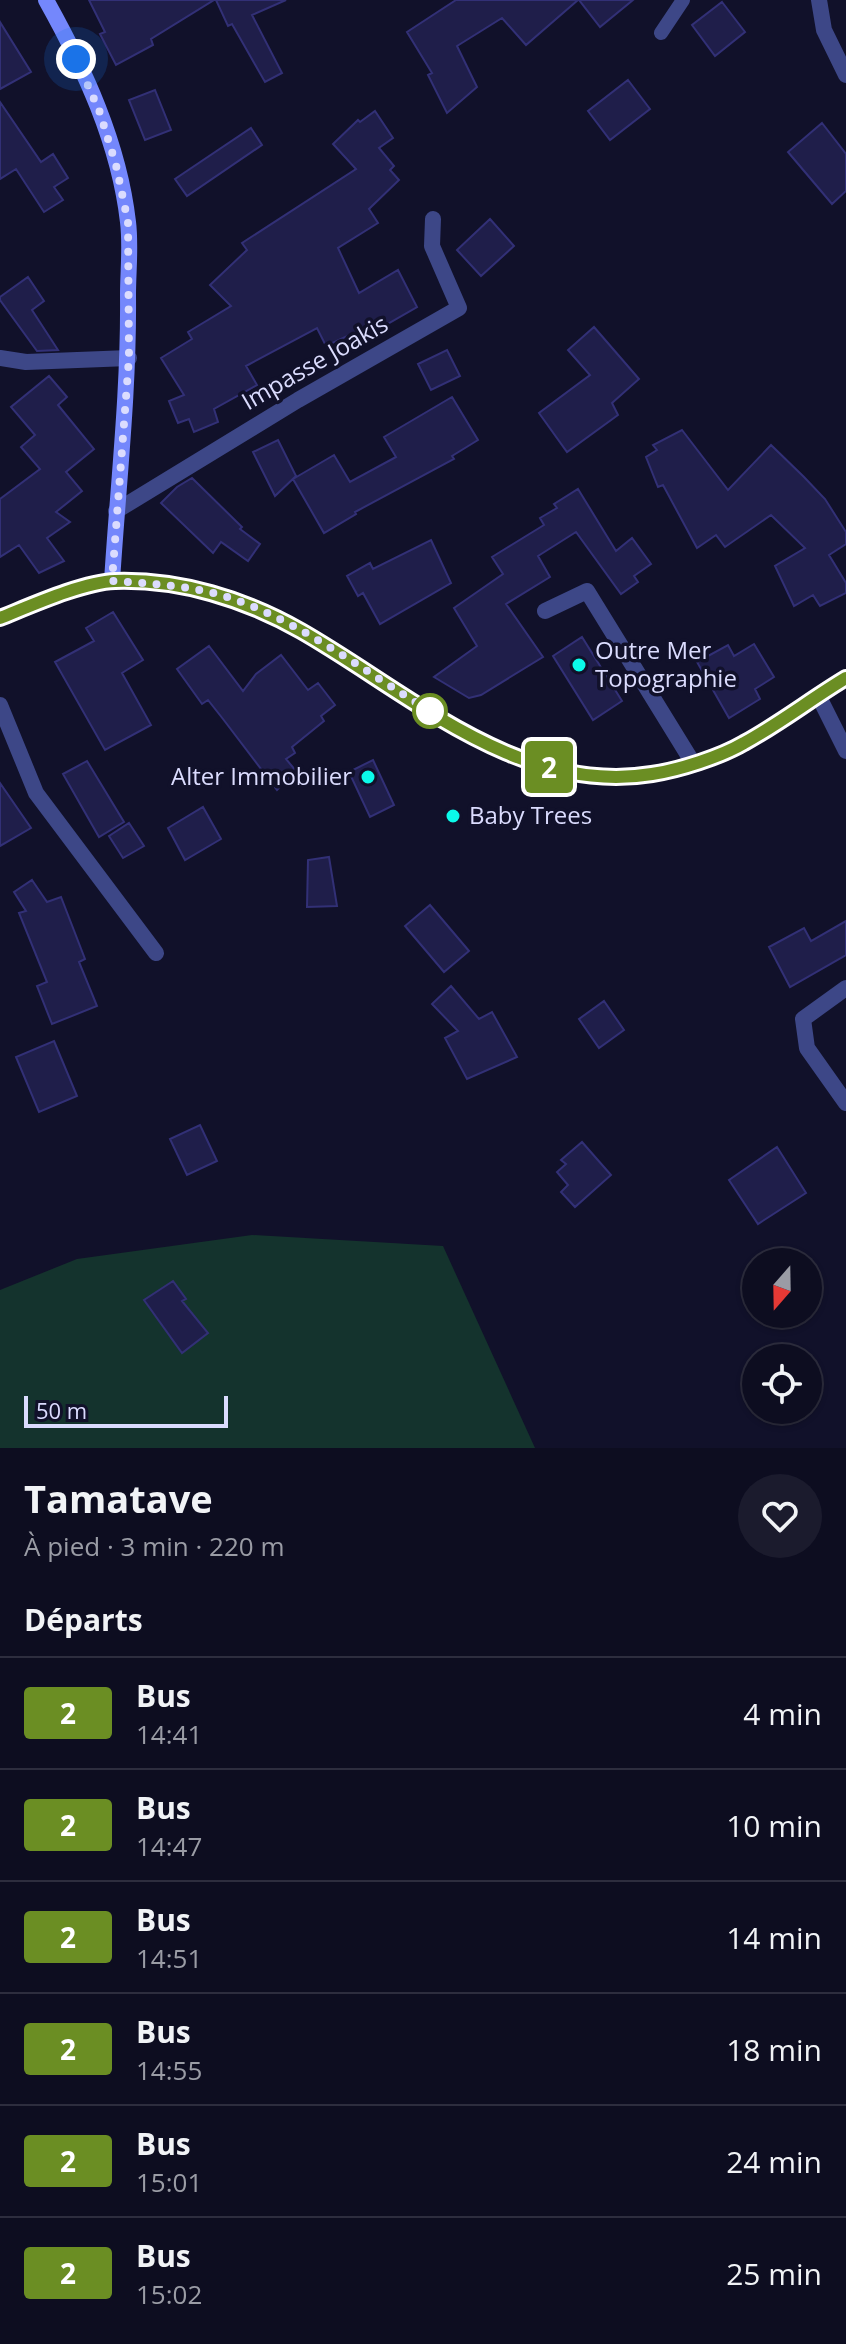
<!DOCTYPE html>
<html lang="fr">
<head>
<meta charset="utf-8">
<style>
	:root { --surface:#0d0d20; --page:#1b1b2d; --text:#f1f3f6; --muted:#9a9ca5; --line:#2d2d3e }
	body { margin:0; font-family:"Open Sans",sans-serif; background:var(--page); color:var(--text); height:100vh; display:flex; flex-direction:column; font-size:30px; white-space:nowrap }
	* { box-sizing:border-box; margin:0 }
	p { font-size:26px; color:var(--muted) }
	.icon { flex:none; width:44px; height:44px; fill:none; stroke:currentColor; stroke-width:2; stroke-linecap:round; stroke-linejoin:round }
	.map { position:relative; height:1448px; overflow:hidden }
	.side { display:flex; flex-direction:column; background:var(--surface); flex:1 }
	.side>* { flex:none }
	.badge { padding:0 16px; border-radius:6px; font-size:28px; line-height:52px }
	.needle { width:52px; rotate:200deg }
	.fabs { position:absolute; left:742px; top:1248px; display:grid; gap:16px }
	.fabs a { display:grid; place-items:center; width:80px; height:80px; border-radius:50%; background:var(--surface); box-shadow:0 2px 6px #0004,0 0 0 2px var(--line); font-size:40px }
	.scale { position:absolute; left:24px; bottom:20px; width:204px; box-sizing:border-box; padding-left:8px; border:4px solid #dbdcfe; border-top:0; font-size:22px; line-height:28px; white-space:nowrap; color:#dbdcfe; -webkit-text-stroke:6px #11112a; paint-order:stroke }
	.you { position:absolute; width:40px; height:40px; margin:-20px; border:6px solid #fff; border-radius:50%; background:#1a73e8; box-shadow:0 0 0 12px #1a73e833 }
	.map>.badge { position:absolute; translate:-50% -50%; box-shadow:0 0 0 4px #fff }
	h2 { padding:0 24px; font-size:30px; line-height:72px }
	.round { display:grid; place-items:center; flex:none; width:84px; height:84px; border-radius:42px; background:var(--page) }
	.head { display:flex; align-items:center; justify-content:space-between; height:136px; padding:0 24px }
	h1 { font-size:38px; font-weight:700; line-height:60px }
	ul { padding:0; list-style:none }
	li { display:flex; align-items:center; gap:24px; height:112px; padding:0 24px; border-top:2px solid var(--line) }
	li div { flex:1 }
	li b { display:block; font-size:30px }
	li em { font-style:normal }
	li .badge { min-width:88px; font-weight:700; text-align:center }
	.map>svg:first-child { display:block }
	.green { fill:#14332d }
	.building { fill:#1f1e4a; stroke:#323076; stroke-width:2 }
	.lines { fill:none; stroke-linecap:round; stroke-linejoin:round }
	.lane { stroke:#3d4787; stroke-width:14 }
	.street { stroke:#3d4787; stroke-width:16 }
	.secondary { stroke:#7487fc; stroke-width:16 }
	.line-casing { stroke:#fff; stroke-width:18 }
	.line { stroke:#6b8e23; stroke-width:12 }
	.walk { stroke:#dbdcfe; stroke-width:8; stroke-dasharray:0 14.4 }
	.poi-dot { fill:#0bfaea; stroke:#11112a; stroke-width:3 }
	.stop-dot { fill:#fff; stroke:#6b8e23; stroke-width:4 }
	.labels { text-anchor:middle; stroke-width:7; stroke-linejoin:round; paint-order:stroke }
	.street-label { font-size:24px; fill:#dbdcfe; stroke:#11112a }
	.poi-label { font-size:24px; fill:#dbdcfe; stroke:#11112a; text-anchor:start }
</style>
</head>
<body>
<div class="map">
<svg width="846" height="1448" viewBox="0 0 846 1448">
	<rect width="100%" height="100%" fill="#11112a"/>
	<!-- green -->
	<path class="green" d="M252 1235 443 1246 535 1448H0V1290L77 1259Z"/>
	<!-- building -->
	<path class="building" d="M89 0H214L151 39 153 45 116 65 100 34 105 32Z
		M216 0H286L252 15 282 73 265 82 232 24 228 26Z
		M456 0H578L526 45 502 18 457 46 477 87 447 113 428 75 432 73 407 32Z
		M579 0H633L600 27Z
		M722 2 745 32 715 56 692 25Z
		M0 22 31 72 0 89Z
		M628 80 650 109 610 140 588 111Z
		M155 90 171 130 145 140 129 100Z
		M0 102 41 162 53 154 68 178 54 187 63 200 44 212 16 169 0 179Z
		M375 111 393 138 379 148 394 166 390 170 399 180 369 209 378 223 338 248 359 293 398 270 417 307 386 325 387 327 362 339 358 331 326 346 317 328 246 366 257 385 214 409 218 422 194 432 189 419 178 423 169 401 184 395 161 358 192 339 188 332 231 306 210 285 247 250 242 243 356 169 333 144 358 120 360 122Z
		M822 123 846 154V191L832 204 788 152Z
		M251 128 262 145 187 196 175 179Z
		M490 219 514 246 481 276 457 250Z
		M28 277 44 301 32 310 58 350 37 351 0 300V297Z
		M594 327 639 379 612 403 618 415 567 452 539 413 590 375 568 350Z
		M447 350 460 376 431 390 418 364Z
		M49 376 67 397 58 405 94 449 66 472 82 491 56 512 70 522 47 538 64 561 39 573 19 545 0 557V499L40 469 21 447 35 435 11 407Z
		M452 397 478 440 452 456 454 459 355 512 356 514 324 533 293 479 334 455 350 482 396 457 384 437Z
		M682 430 728 490 771 445 804 477 825 499 846 532V544L829 555 846 583V593L820 606 813 595 794 606 775 566 805 548 771 515 725 547 716 535 697 548 663 485 658 487 646 457 657 450 653 445Z
		M278 440 296 476 275 496 253 452Z
		M192 478 242 527 240 529 260 544 248 561 221 542 213 553 161 503 177 487Z
		M578 489 616 551 632 538 651 564 634 576 638 582 621 594 576 532 538 556 550 577 506 604 543 657 481 695 469 698 434 677 477 646 454 608 503 574 492 557 544 525 540 518 557 508 554 504Z
		M431 540 451 583 380 624 363 593 358 596 347 576 370 563 373 569Z
		M113 612 143 660 122 673 151 725 105 750 55 662 94 641 86 628Z
		M582 637 622 701 593 720 553 656Z
		M754 644 774 677 755 689 760 699 729 718 697 662 728 645 734 656Z
		M209 646 243 691 256 674 281 655 308 690 318 683 335 705 321 716 324 721 292 747 295 753 286 759 296 771 277 790 223 719 208 700 202 704 177 669Z
		M373 760 394 805 370 817 349 772Z
		M87 761 124 822 99 837 63 774Z
		M0 783 31 828 0 846Z
		M203 807 221 839 185 860 168 828Z
		M129 823 144 846 123 858 109 836Z
		M329 857 337 906 307 907 308 860Z
		M32 880 47 902 61 897 85 959 79 962 97 1006 52 1024 37 986 47 982 19 913 26 911 14 892Z
		M430 905 469 951 444 972 405 926Z
		M846 921V955L790 987 769 947 804 928 811 941Z
		M451 986 479 1019 492 1012 517 1057 467 1079 445 1038 458 1031 432 1004Z
		M604 1001 624 1030 599 1048 579 1019Z
		M54 1041 77 1096 39 1112 16 1057Z
		M200 1125 217 1161 187 1175 170 1139Z
		M582 1142 611 1175 575 1207 561 1192 568 1185 557 1172 566 1164 561 1160Z
		M777 1147 806 1193 758 1224 729 1180Z
		M173 1281 186 1299 182 1301 208 1333 182 1353 144 1300Z"/>
	<g class="lines">
		<!-- lane -->
		<path class="lane" d="M661 33 683 0"/>
		<!-- street -->
		<path class="street" d="M819 0 824 30 846 75
			M0 358 26 362 129 358
			M116 511 298 400 459 308 432 246 433 219
			M545 611 587 591 693 763
			M818 695 846 751
			M0 705 36 793 156 953
			M846 988 803 1019 807 1048 846 1103"/>
		<!-- secondary -->
		<path class="secondary" d="M46 0C84 68 119 143 128 222 131 246 128 271 128 295 129 391 118 486 112 581
			M0 618C30 606 83 582 115 581 180 579 245 599 301 631 408 692 519 796 652 774 681 770 717 758 744 743 779 724 811 699 846 678"/>
	</g>
	<g class="lines">
		<!-- line casing -->
		<g class="line-casing">
			<path id="line" d="M0 618C30 606 83 582 115 581 180 579 245 599 301 631 408 692 519 796 652 774 679 770 720 757 744 743 779 724 811 699 846 678"/>
		</g>
		<!-- line -->
		<use href="#line" class="line"/>
		<!-- walk -->
		<path class="walk" d="M76 59 99 110 116 165 128 222 129 358 112 581C145 583 177 585 209 592 286 610 363 671 430 711"/>
	</g>
	<!-- markers -->
	<g class="poi-dot">
		<circle cx="579" cy="665" r="8"/>
		<circle cx="368" cy="777" r="8"/>
		<circle cx="453" cy="816" r="8"/>
	</g>
	<circle class="stop-dot" cx="430" cy="711" r="16"/>
	<g class="labels">
		<!-- street labels -->
		<g class="street-label">
			<text transform="translate(315 363) rotate(-30)" y="8">Impasse Joakis</text>
		</g>
		<!-- poi labels -->
		<g class="poi-label">
			<text x="595" y="659">Outre Mer<tspan x="595" dy="28">Topographie</tspan></text>
			<text x="352" y="785" text-anchor="end">Alter Immobilier</text>
			<text x="469" y="824">Baby Trees</text>
		</g>
	</g>
</svg>
<div class="fabs">
<a><svg class="needle" viewBox="-14 -14 28 28"><path d="M0-13l5 13h-10z" fill="#e53935"/><path d="M0 13l5-13h-10z" fill="#9a9ca5"/></svg></a>
<a><svg class="icon" aria-label="locate" viewBox="0 0 24 24"><circle cx="12" cy="12" r="6"/><path d="M12 2v4M12 18v4M2 12h4M18 12h4"/></svg></a>
</div>
<div class="scale">50 m</div>
<div class="you" style="left:76px;top:59px"></div>
<b class="badge" style="left:549px;top:767px;background:#6b8e23;color:#fff">2</b>
</div>
<section class="side">
<div class="head"><div><h1>Tamatave</h1><p>À pied · 3 min · 220 m</p></div><a class="round"><svg class="icon" aria-label="heart" viewBox="0 0 24 24"><path d="M12 20l-8-8c-3-5 5-10 8-4 3-6 11-1 8 4z"/></svg></a></div>
<h2>Départs</h2>
<ul>
<li><span class="badge" style="background:#6b8e23;color:#fff">2</span><div><b>Bus</b><p>14:41</p></div><em>4 min</em></li>
<li><span class="badge" style="background:#6b8e23;color:#fff">2</span><div><b>Bus</b><p>14:47</p></div><em>10 min</em></li>
<li><span class="badge" style="background:#6b8e23;color:#fff">2</span><div><b>Bus</b><p>14:51</p></div><em>14 min</em></li>
<li><span class="badge" style="background:#6b8e23;color:#fff">2</span><div><b>Bus</b><p>14:55</p></div><em>18 min</em></li>
<li><span class="badge" style="background:#6b8e23;color:#fff">2</span><div><b>Bus</b><p>15:01</p></div><em>24 min</em></li>
<li><span class="badge" style="background:#6b8e23;color:#fff">2</span><div><b>Bus</b><p>15:02</p></div><em>25 min</em></li>
</ul>
</section>
</body>
</html>
